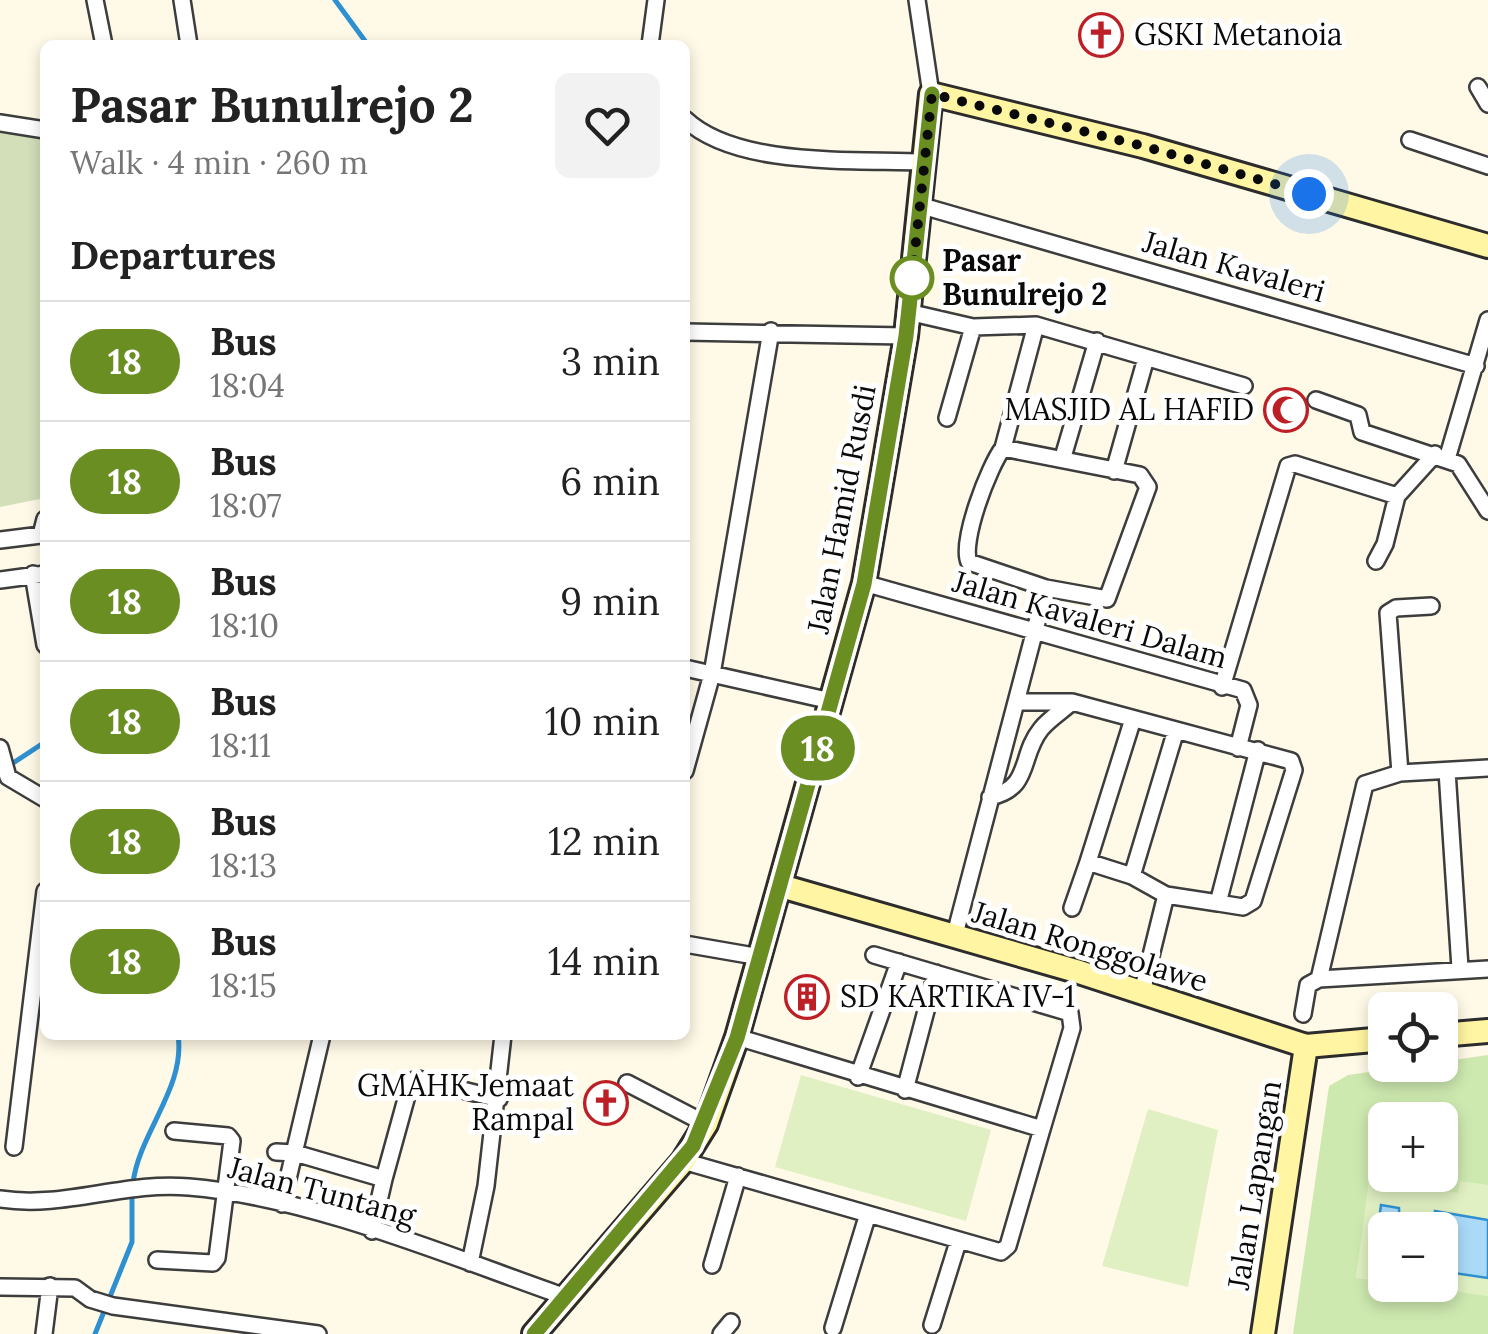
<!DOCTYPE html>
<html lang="en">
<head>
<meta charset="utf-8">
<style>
	:root { --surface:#fff; --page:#f2f2f2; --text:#222; --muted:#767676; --line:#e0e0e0 }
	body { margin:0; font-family:Lora,serif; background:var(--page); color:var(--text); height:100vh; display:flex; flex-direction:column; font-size:38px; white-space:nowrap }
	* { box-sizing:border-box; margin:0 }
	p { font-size:32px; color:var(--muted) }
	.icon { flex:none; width:55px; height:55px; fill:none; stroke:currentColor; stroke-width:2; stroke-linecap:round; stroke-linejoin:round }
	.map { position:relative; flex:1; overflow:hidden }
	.panel { position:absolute; left:40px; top:40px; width:650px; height:1000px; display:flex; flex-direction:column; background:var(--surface); border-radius:15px; box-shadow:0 5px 15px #0003 }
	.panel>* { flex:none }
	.badge { padding:0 20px; border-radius:32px; font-size:35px; line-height:65px }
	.tools { position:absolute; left:1368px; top:992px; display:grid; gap:20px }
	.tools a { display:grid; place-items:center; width:90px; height:90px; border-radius:15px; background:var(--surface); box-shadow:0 5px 15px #0003; font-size:50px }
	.you { position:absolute; width:50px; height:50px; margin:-25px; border:8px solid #fff; border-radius:50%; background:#1a73e8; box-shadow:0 0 0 15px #1a73e833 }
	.map>.badge { position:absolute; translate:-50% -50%; box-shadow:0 0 0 5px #fff }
	h2 { padding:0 30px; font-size:38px; line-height:90px }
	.round { display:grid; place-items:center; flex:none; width:105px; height:105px; border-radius:15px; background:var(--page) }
	.head { display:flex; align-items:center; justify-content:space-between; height:170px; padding:0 30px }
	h1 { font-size:48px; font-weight:700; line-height:75px }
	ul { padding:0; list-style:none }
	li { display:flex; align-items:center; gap:30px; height:120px; padding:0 30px; border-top:2px solid var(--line) }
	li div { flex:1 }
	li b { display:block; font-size:38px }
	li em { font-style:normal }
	li .badge { min-width:110px; font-weight:700; text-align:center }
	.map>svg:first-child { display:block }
	.green { fill:#cee9b0; fill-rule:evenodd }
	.cemetery { fill:#d3dfb9 }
	.pitch { fill:#e0f0c2 }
	.water { fill:#aadaf8; stroke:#2f90d1; stroke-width:2.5 }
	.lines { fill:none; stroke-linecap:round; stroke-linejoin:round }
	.stream { stroke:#2f90d1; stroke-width:5 }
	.street-casing { stroke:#3d3d3d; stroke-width:20 }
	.secondary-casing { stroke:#2c2c2c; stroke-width:28 }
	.street { stroke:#fff; stroke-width:15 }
	.secondary { stroke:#fff5a2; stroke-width:22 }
	.line-casing { stroke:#fff; stroke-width:22 }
	.line { stroke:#6b8e23; stroke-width:15 }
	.walk { stroke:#0a0a0a; stroke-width:10; stroke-dasharray:0 18 }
	.stop-dot { fill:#fff; stroke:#6b8e23; stroke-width:5 }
	.labels { text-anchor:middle; stroke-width:10; stroke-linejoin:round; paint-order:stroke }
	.poi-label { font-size:30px; fill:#0a0a0a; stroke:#fff; text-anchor:start }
	.stop-label { font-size:30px; font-weight:bold; fill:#0a0a0a; stroke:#fff; text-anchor:start }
	.street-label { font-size:30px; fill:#0a0a0a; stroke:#fff }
</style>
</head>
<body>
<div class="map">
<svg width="1488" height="1334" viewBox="0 0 1488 1334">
	<rect width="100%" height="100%" fill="#fffae7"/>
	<!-- green -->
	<path class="green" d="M1488 1055V1334H1293L1329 1086 1348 1075ZM1385 1120H1440V1175H1385ZM1385 1230H1440V1285H1385Z"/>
	<!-- cemetery -->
	<path class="cemetery" d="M0 133 45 138V498L0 507Z"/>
	<!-- pitch -->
	<path class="pitch" d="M801 1075 991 1130 966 1221 775 1167Z
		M1148 1109 1218 1130 1188 1287 1102 1266Z
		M1369 1180 1458 1193 1460 1181 1488 1185V1296L1407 1285H1440V1230H1385V1282L1356 1278Z"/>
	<!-- water -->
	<path class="water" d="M1381 1205 1399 1208 1400 1230H1385V1250L1375 1249Z
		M1435 1211 1488 1220V1278L1440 1271V1230H1432Z"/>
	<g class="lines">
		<!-- stream -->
		<path class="stream" d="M335 0 368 45
			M7 767 45 742
			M133 1183C139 1133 186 1087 178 1035
			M95 1334 132 1242V1194"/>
		<!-- street casing -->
		<g class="street-casing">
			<path id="street" d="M95 0 104 45
				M182 0 189 45
				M917 0 931 94
				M650 45 656 0
				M1478 87 1488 104
				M685 119C737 168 855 159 924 162
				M0 123 45 130
				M1410 140 1488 166
				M919 205 1476 366
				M908 312 973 327 1036 325 1244 386
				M685 332 906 336
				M1316 400 1358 415 1362 432 1458 464 1488 511
				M947 418 973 327
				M1003 448 1140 475 1148 487 1107 599 1046 588 969 562C960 542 989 466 1003 448Z
				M1003 448 1036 325
				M1063 457 1097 341
				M1447 459 1488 320
				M1114 471 1146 358
				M0 540 41 535 45 519
				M1376 561 1385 544 1397 496 1435 454
				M33 574 45 645
				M0 580 45 574
				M864 583 1243 690 1249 705 1238 748
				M685 668 831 701
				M1222 687 1288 466 1295 464 1397 496
				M1017 702H1072L1291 761 1294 770 1253 901 1243 907 1218 903
				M1132 722 1088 862 1132 876 1166 895 1218 903 1258 750
				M0 748 8 777 45 799
				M685 771 712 674 771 331
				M1447 771 1460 968
				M1400 773 1388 613 1396 608 1431 606
				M990 797C1032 788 1019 756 1041 729 1049 719 1062 711 1072 702
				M1132 876 1176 730
				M1072 908 1088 862
				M954 938 1046 588
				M685 944 760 957
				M1319 979 1488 969
				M1142 992 1166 895
				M1303 1014 1308 985 1319 979 1365 784 1400 773 1488 768
				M737 1037 1042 1129 1072 1028 1070 1013 874 955
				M858 1077 899 962
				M627 1083 706 1124
				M905 1090 936 973
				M14 1147 45 891
				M276 1152 295 1153 384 1179 372 1231
				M683 1161 1001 1252 1008 1246 1042 1129
				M384 1179 411 1081 418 1079 499 1099
				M0 1199C65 1209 124 1181 189 1187 309 1197 449 1256 563 1296
				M282 1204 322 1035
				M157 1260 213 1263 217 1258 232 1141 228 1136 174 1131
				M470 1263 486 1186 503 1035
				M712 1265 738 1176
				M0 1287 75 1288 90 1299 113 1306 318 1334
				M932 1325 958 1242
				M833 1328 867 1217
				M44 1334 50 1286
				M721 1334 731 1322"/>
		</g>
		<!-- secondary casing -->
		<g class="secondary-casing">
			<path id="secondary" d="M781 886 1076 971 1306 1046 1385 1039
				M1440 1035 1488 1031
				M534 1334 683 1161 706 1124 737 1037 864 583 906 336 931 94 1143 146 1488 246
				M1263 1334 1306 1046"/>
		</g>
		<!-- street -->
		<use href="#street" class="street"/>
		<!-- secondary -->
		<use href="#secondary" class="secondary"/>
	</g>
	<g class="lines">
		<!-- line casing -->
		<g class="line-casing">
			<path id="line" d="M534 1334 693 1146 737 1038 864 584 906 336 932 94"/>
		</g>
		<!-- line -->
		<use href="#line" class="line"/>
		<!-- walk -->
		<path class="walk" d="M912 278 932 94 1143 146 1309 194"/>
	</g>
	<!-- icons -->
	<defs>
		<g id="church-ring" transform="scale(2.25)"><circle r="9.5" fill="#fff" stroke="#bc1f26" stroke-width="1.5"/><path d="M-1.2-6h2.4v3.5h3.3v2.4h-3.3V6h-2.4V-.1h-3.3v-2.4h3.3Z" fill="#bc1f26"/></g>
		<g id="mosque-ring" transform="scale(2.25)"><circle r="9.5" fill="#fff" stroke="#bc1f26" stroke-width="1.5"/><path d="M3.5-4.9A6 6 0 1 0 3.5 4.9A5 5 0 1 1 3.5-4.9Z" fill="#bc1f26"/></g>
		<g id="building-ring" transform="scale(2.25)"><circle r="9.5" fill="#fff" stroke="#bc1f26" stroke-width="1.5"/><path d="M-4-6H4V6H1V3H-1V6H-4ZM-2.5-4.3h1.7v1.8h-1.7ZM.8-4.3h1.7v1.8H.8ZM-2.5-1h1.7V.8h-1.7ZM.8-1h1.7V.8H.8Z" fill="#bc1f26"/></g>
	</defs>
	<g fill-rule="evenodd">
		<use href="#church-ring" x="1101" y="35"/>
		<use href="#mosque-ring" x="1286" y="410"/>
		<use href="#building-ring" x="807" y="997"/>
		<use href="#church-ring" x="606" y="1103"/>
	</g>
	<!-- markers -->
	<circle class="stop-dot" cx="912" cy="278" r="20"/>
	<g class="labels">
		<!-- poi labels -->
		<g class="poi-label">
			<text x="1134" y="45">GSKI Metanoia</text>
			<text x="1254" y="420" text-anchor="end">MASJID AL HAFID</text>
			<text x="840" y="1007">SD KARTIKA IV-1</text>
			<text x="574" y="1096" text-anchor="end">GMAHK Jemaat<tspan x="574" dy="34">Rampal</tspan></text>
		</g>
		<!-- stop labels -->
		<g class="stop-label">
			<text x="942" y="271">Pasar<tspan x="942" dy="34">Bunulrejo 2</tspan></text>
		</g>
		<!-- street labels -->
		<g class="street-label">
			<text transform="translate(1234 267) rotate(16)" y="10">Jalan Kavaleri</text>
			<text transform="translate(842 509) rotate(-79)" y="10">Jalan Hamid Rusdi</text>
			<text transform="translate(1090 620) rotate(16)" y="10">Jalan Kavaleri Dalam</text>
			<text transform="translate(1090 947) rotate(17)" y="10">Jalan Ronggolawe</text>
			<text transform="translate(1255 1185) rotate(-81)" y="10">Jalan Lapangan</text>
			<text transform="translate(322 1192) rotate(15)" y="10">Jalan Tuntang</text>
		</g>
	</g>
</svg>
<div class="tools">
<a><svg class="icon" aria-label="locate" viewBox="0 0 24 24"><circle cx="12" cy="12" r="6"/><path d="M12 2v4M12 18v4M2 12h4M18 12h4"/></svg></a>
<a>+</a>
<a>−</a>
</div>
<div class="you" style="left:1309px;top:194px"></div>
<b class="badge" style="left:818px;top:748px;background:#6b8e23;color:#fff">18</b>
<section class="panel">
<div class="head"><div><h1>Pasar Bunulrejo 2</h1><p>Walk · 4 min · 260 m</p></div><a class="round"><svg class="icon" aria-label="heart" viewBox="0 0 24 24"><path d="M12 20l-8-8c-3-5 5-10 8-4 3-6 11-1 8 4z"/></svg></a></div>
<h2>Departures</h2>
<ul>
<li><span class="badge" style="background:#6b8e23;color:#fff">18</span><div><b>Bus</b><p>18:04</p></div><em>3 min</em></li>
<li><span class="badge" style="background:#6b8e23;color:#fff">18</span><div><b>Bus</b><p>18:07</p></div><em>6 min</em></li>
<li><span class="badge" style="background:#6b8e23;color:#fff">18</span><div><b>Bus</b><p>18:10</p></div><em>9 min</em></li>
<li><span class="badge" style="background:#6b8e23;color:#fff">18</span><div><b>Bus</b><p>18:11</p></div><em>10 min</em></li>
<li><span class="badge" style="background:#6b8e23;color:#fff">18</span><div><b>Bus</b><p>18:13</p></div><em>12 min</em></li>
<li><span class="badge" style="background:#6b8e23;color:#fff">18</span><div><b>Bus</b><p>18:15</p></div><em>14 min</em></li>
</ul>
</section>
</div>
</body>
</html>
